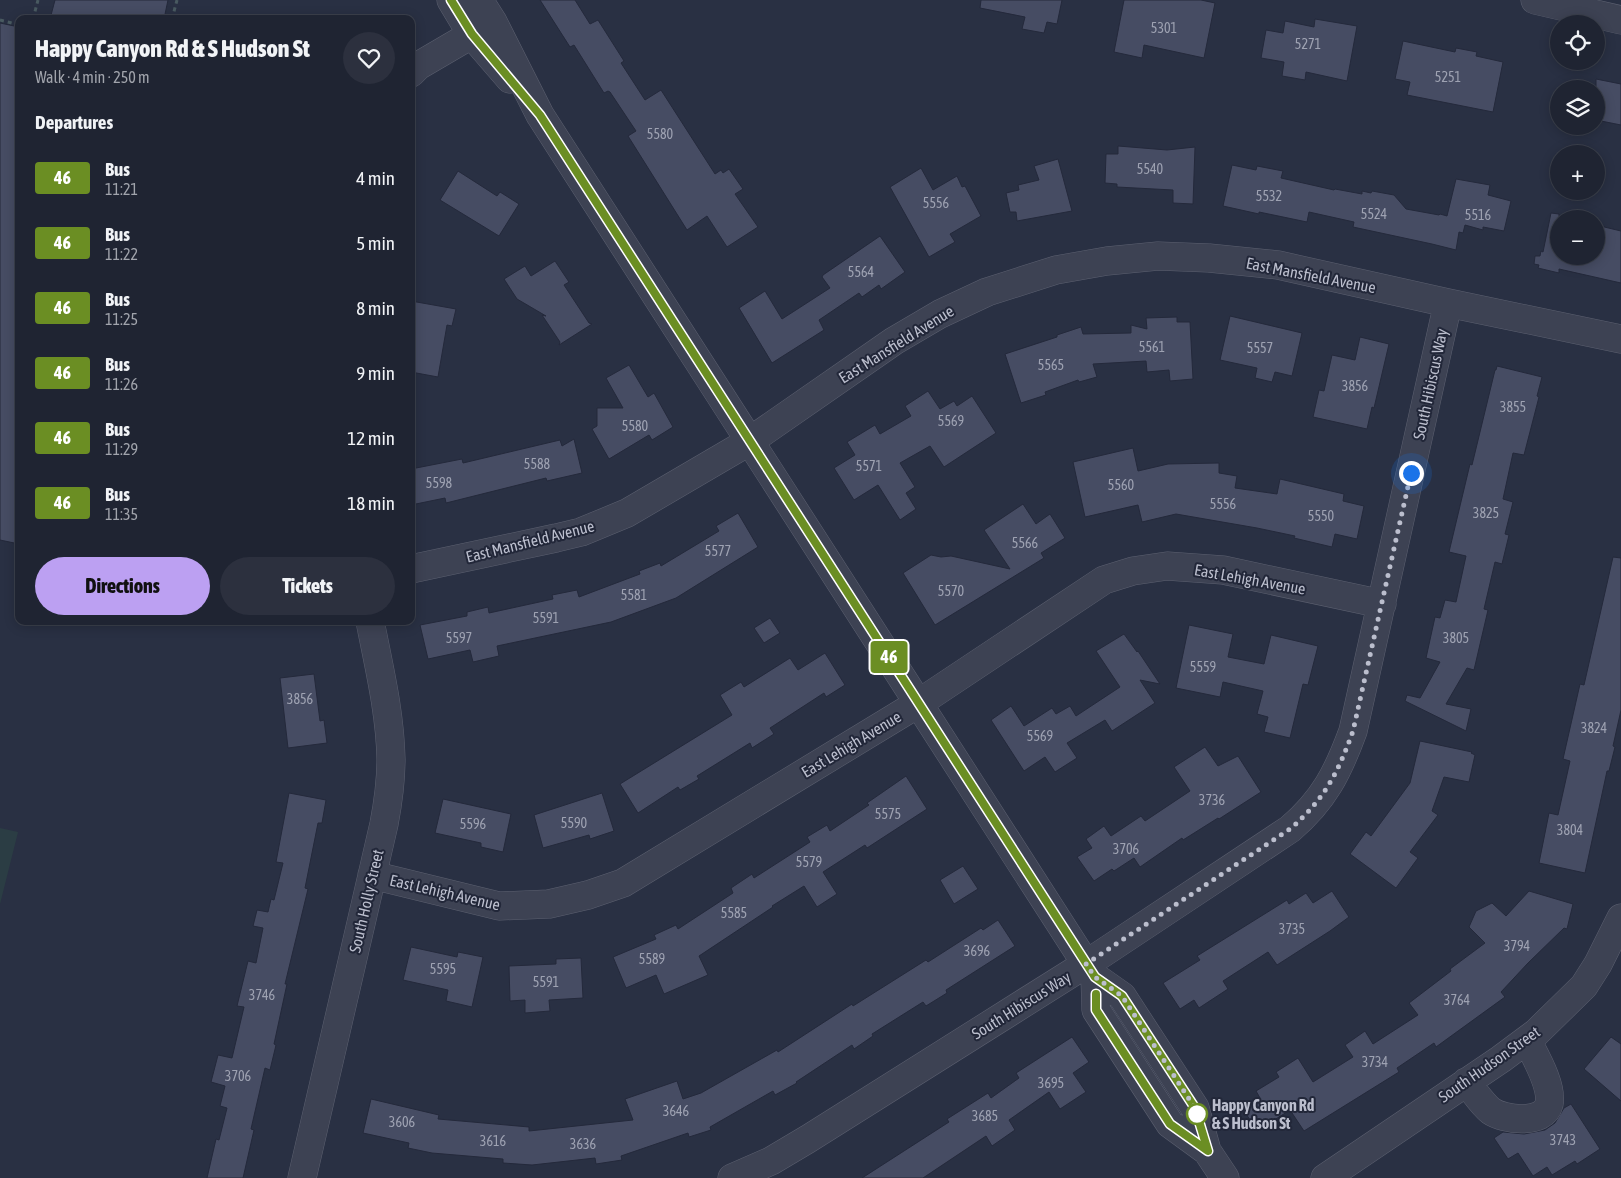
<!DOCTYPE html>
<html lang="en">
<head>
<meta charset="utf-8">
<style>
	:root { --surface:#1f2432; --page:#2c303e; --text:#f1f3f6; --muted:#a1a4ac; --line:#3c414d; --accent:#bca0f2 }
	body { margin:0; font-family:"Asap Condensed",sans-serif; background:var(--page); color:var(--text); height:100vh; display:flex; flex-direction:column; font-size:19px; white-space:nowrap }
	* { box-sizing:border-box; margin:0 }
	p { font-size:16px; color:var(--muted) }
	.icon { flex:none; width:28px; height:28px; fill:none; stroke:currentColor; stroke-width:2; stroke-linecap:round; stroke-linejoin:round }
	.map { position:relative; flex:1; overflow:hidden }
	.side { position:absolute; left:15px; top:15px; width:400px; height:610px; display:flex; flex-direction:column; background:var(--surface); border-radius:10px; box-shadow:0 2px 12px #0003,0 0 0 1px var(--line) }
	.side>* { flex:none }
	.badge { padding:0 10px; border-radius:4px; font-size:18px; line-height:32px }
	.tools { position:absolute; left:1550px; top:15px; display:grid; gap:10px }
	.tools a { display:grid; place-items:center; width:55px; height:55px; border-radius:50%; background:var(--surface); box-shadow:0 2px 12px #0003,0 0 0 1px var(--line); font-size:25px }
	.you { position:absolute; width:25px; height:25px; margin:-12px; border:4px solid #fff; border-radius:50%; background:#1a73e8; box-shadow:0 0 0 8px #1a73e833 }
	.map>.badge { position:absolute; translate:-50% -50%; box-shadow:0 0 0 2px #fff }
	h2 { padding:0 20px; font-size:19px; line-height:45px }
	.round { display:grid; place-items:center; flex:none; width:52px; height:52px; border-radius:26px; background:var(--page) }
	.headline { display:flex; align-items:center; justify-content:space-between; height:85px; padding:0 20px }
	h1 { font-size:24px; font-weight:800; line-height:38px }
	.cta { display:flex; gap:10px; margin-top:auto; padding:10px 20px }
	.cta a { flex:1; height:58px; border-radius:30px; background:var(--accent); color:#111; font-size:20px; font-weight:800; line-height:58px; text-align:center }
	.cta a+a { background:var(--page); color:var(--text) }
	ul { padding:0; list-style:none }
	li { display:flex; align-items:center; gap:15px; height:65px; padding:0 20px }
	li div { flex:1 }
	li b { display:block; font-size:19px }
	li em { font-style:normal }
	li .badge { min-width:55px; font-weight:700; text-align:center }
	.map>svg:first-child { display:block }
	.green { fill:#2b3d44 }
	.building { fill:#464c63; stroke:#24293b }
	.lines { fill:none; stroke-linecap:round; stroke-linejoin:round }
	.minor-casing { stroke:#5c6070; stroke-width:29 }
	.path { stroke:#495a61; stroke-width:3; stroke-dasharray:4 4; stroke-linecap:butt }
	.minor { stroke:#3d4253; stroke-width:28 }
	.line-casing { stroke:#fff; stroke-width:11 }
	.line { stroke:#6b8e23; stroke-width:8 }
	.walk { stroke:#bbbecd; stroke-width:5; stroke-dasharray:0 9 }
	.stop-dot { fill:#fff; stroke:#6b8e23; stroke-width:2.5 }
	.labels { text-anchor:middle; stroke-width:4; stroke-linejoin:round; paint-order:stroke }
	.number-label { font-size:14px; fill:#9ea2b2 }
	.street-label { font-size:16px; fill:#bbbecd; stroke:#222739 }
	.stop-label { font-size:16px; font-weight:bold; fill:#bbbecd; stroke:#222739; text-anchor:start }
</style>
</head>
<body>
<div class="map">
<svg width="1621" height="1178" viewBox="0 0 1621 1178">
	<rect width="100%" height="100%" fill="#293043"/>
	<!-- green -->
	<path class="green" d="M0 828 18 832 0 904Z"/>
	<!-- building -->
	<path class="building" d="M55 0H168L164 19H50Z
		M540 0H575L590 24 598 20 624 61 621 63 645 100 661 90 715 174 721 170 723 173 729 169 743 189 735 194 758 227 727 247 707 216 687 230 628 136 636 131 610 92 608 91 604 93 574 45 570 47Z
		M981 0H1062L1057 24 1047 22 1044 33 1022 29 1025 17 980 8Z
		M1124 0H1201L1215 3 1204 58 1144 45 1142 58 1114 52Z
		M1315 19 1357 26 1347 81 1306 72 1305 80 1282 76 1284 62 1261 58 1266 30 1283 33 1285 21 1314 27Z
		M0 23 19 27V544L0 540Z
		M1403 41 1455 52 1456 48 1477 52 1476 56 1503 62 1493 112 1407 95 1410 82 1395 79Z
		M1596 79 1621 84V125L1596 120Z
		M1118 146 1167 150 1195 147 1193 204 1173 203V190L1117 187V184L1105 183 1106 154H1118Z
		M1058 159 1072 211 1017 221 1016 212H1010L1006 193 1019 190 1018 185 1039 180 1034 166Z
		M1232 165 1256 170 1257 166 1283 171 1281 178 1334 190 1335 189 1362 194V191L1371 193 1372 191 1394 195 1406 209 1439 215 1440 214 1447 216 1456 179 1490 185 1488 195 1511 201 1504 231 1483 227V230L1465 225 1463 233 1459 232 1456 250 1432 244 1353 227 1354 222 1309 212 1307 222 1259 212V214L1223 206Z
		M921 168 933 190 957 176 962 187 965 186 981 216 950 234 955 242 929 257 890 187Z
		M458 171 497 196 500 192 519 204 499 236 440 200Z
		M1551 213 1559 214V256H1596V225L1621 231V283L1559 269V273L1538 268 1539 265 1534 264 1535 256H1540L1541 251 1543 252Z
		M880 236 905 272 881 289 879 285 862 297 859 293 819 320 824 330 772 363 739 308 765 291 782 319 830 288 822 277 823 275Z
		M555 261 569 282 564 285 589 323 592 324 559 345 560 342 542 315 546 316 517 299 504 279 525 266 531 276Z
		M411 301 456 309 452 326 447 325 438 377 411 372Z
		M1230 316 1302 333 1292 376 1275 372 1272 382 1255 378 1257 368 1220 360Z
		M1177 317V322H1190L1193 379 1170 381 1169 370 1147 372 1146 361 1093 364 1097 377 1079 382 1078 380 1045 392 1046 395 1021 403 1005 354 1057 337V335L1081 327 1083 334 1131 333V325L1147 329 1146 318Z
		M1360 337 1389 344 1374 408 1372 407 1367 429 1313 417 1319 390 1324 391 1332 355 1355 360Z
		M629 365 648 397 654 393 673 427 652 440 649 435 609 459 592 429 597 426V408H623L606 378Z
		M1497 366 1542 377 1537 396 1539 397 1524 455 1513 453 1503 499 1513 502 1505 534 1509 535 1502 564 1495 562 1484 609 1488 610 1474 670 1467 668 1446 704 1471 709 1466 731 1405 701 1407 695 1420 698 1440 662 1426 658 1435 617 1440 618 1445 600 1456 602 1466 556 1449 552 1470 464 1472 465 1495 370H1496Z
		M928 391 940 409 954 401 957 406 972 396 996 433 944 467 930 446 900 463 915 487 906 493 916 509 900 520 878 485 854 500 834 468 855 455 847 442 875 425 880 434 911 416 905 406Z
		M574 439 582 473 547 481 546 478 446 503 445 498 411 505V469L462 459 463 463 560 440 562 446Z
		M1133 448 1138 471 1168 464 1219 463V473L1237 476 1235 488 1277 494 1280 479 1344 494 1343 501 1364 506 1357 539 1335 534 1332 547 1294 538 1295 536 1257 528 1176 514 1142 522 1138 505 1085 517 1073 462Z
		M1023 504 1036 524 1050 514 1065 538 1041 553 1044 558 935 625 903 573 931 555 941 557 951 556 1010 569 984 530Z
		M738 513 758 547 676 598 611 622 497 646 499 656 473 662 470 650 428 659 420 625 467 616V612L488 607 489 613 553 599 552 595 577 590 579 597 640 574 639 571 660 563 661 566 719 531 716 526Z
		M1613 557 1621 558V710L1613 746 1615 747 1609 771H1607L1585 873 1539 863 1549 813 1558 815 1570 761 1563 759 1580 684 1584 685Z
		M770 618 780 633 764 643 754 628Z
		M1189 625 1233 634 1228 657 1264 664 1271 635 1318 646 1308 685 1303 684 1290 738 1264 732 1268 717 1257 714 1263 691 1223 682 1220 697 1176 688Z
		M1124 634 1137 652 1138 651 1160 684 1140 680 1155 703 1112 731 1105 720 1067 743 1077 758 1055 772 1045 757 1024 771 991 720 1011 706 1024 726 1052 708 1056 714 1070 706 1076 716 1120 687 1096 651Z
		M825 653 845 685 826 697 824 693 770 728 774 734 752 748 750 743 697 776 699 779 680 790 678 787 638 813 620 784 732 715 720 695 741 682 744 687 790 658 798 670Z
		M314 674 320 721 324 720 327 743 288 748 280 678Z
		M1420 741 1472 752 1471 753 1475 755 1469 782 1444 777 1432 811 1438 815 1410 852 1418 858 1396 888 1350 854 1366 832 1371 836 1410 783Z
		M1205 747 1218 766 1238 756 1261 792 1219 819 1218 818 1183 840 1182 838 1140 867 1134 858 1114 871 1112 869 1094 881 1077 857 1092 848 1086 839 1104 826 1111 836 1141 816 1145 821 1190 791 1174 767Z
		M906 776 927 809 867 848 865 845 823 872 837 894 817 907 804 886 772 906 773 907 699 956 708 975 664 994 656 975 626 988 613 957 656 939 654 935 676 925 678 929 733 893 731 888 752 874 754 878 810 842 807 837 827 825 830 831 869 805 867 803Z
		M289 793 326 800 322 823H318L305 888 308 889 285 984H287L274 1044 276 1045 270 1070 265 1068 251 1129 254 1130 243 1178H207L216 1139 219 1140 227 1108 220 1106 225 1086 211 1082 218 1055 232 1058 244 1007 237 1006 248 961 256 963 263 928 253 926 257 910 268 912 271 899 274 900 283 863 276 862Z
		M602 793 614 831 590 839 589 835 543 848 534 815Z
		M443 799 511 814 503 852 481 847V843L435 833Z
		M963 866 978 889 954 904 940 880Z
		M1332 891 1349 917 1330 931 1277 965 1268 952 1223 981 1228 989 1199 1008 1194 1000 1180 1009 1163 983 1200 960 1197 956 1287 900 1289 904 1306 893 1313 903Z
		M1529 891 1573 904 1567 929 1564 928 1528 963 1501 992 1505 997 1436 1047 1434 1043 1397 1068 1399 1072 1304 1131 1290 1110 1257 1131 1243 1109 1260 1098 1256 1091 1279 1077 1276 1072 1298 1058 1313 1082 1353 1057 1345 1045 1365 1031 1373 1044 1418 1015 1409 1003 1451 971 1450 969 1485 943 1469 927 1476 911 1492 903 1506 916Z
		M998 920 1015 946 946 990 947 993 926 1006 923 1002 872 1034 873 1036 854 1049 852 1045 796 1082 797 1083 775 1095 773 1091 710 1127 711 1130 689 1137 688 1133 621 1156 622 1160 596 1164 595 1158 532 1165 503 1163V1159L432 1153 408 1148 409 1143 363 1133 371 1099 439 1115 438 1119 529 1127V1131L633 1120 625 1099 677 1081 683 1099 701 1093 777 1050 778 1052 852 1004 853 1006 926 960 928 962 981 928 983 930Z
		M411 947 457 957 458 952 483 957 472 1007 446 1001 448 990 403 980Z
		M581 958 583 998 549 1000 550 1011 525 1013V1000L510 1001 509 966 556 964V959Z
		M1072 1037 1089 1062 1073 1073 1086 1092 1060 1109 1049 1092 1009 1120 1015 1130 992 1146 986 1136 923 1178H862L949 1122 947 1119 988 1093 991 1098 1019 1078 1016 1073Z
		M1611 1037 1621 1044V1101L1584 1069Z
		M1571 1104 1600 1149 1577 1164 1575 1161 1552 1175 1547 1167 1533 1176 1518 1153 1508 1159 1494 1138 1503 1132 1524 1134 1545 1130 1555 1123 1564 1108Z"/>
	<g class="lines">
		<!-- minor casing -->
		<g class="minor-casing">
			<path id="minor" d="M451 0 472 35 510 79
				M479 0 493 22 540 115 1086 964 1095 977 1122 996 1195 1108 1207 1151 1225 1178
				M1535 0 1621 20
				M411 73 418 66 488 25
				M411 569 556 538 581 532 627 513 750 441 894 341 940 314 987 292 1056 270 1107 261 1158 256 1209 258 1278 265 1448 303 1621 339
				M372 875 499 906 549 904 588 895 623 883 919 703 1104 580 1133 571 1167 566 1223 570 1382 604
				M1095 977 1096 1010 1170 1124 1207 1151
				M1466 1082C1474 1091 1482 1104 1491 1111 1504 1120 1544 1125 1549 1104 1553 1086 1535 1056 1527 1040
				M302 1178 384 824C388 803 391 781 391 759 390 712 379 667 370 621
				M732 1178 771 1161 808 1139 1097 957 1290 829C1324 800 1338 772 1353 731L1448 303
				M1325 1178 1501 1059 1536 1033 1584 986 1598 964 1621 918"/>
		</g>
		<!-- path -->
		<path class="path" d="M33 19 38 0
			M172 19 177 0
			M0 20 19 25"/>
		<!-- minor -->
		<use href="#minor" class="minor"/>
	</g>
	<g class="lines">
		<!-- line casing -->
		<g class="line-casing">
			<path id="line" d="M451 0 472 34 540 115 1095 977 1122 996 1195 1108 1208 1151 1170 1124 1096 1010V994"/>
		</g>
		<!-- line -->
		<use href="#line" class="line"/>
		<!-- walk -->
		<path class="walk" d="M1197 1114 1195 1108 1122 996 1095 977 1086 964 1290 829C1324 800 1338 773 1353 731L1411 473"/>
	</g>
	<!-- markers -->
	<circle class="stop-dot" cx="1197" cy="1114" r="10"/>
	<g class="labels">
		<!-- number labels -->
		<g class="number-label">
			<text x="1164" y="33">5301</text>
			<text x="1308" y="49">5271</text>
			<text x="1448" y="82">5251</text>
			<text x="660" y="139">5580</text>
			<text x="1150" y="174">5540</text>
			<text x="1269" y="201">5532</text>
			<text x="936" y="208">5556</text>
			<text x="1374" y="219">5524</text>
			<text x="1478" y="220">5516</text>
			<text x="861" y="277">5564</text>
			<text x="1152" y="352">5561</text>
			<text x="1260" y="353">5557</text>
			<text x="1051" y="370">5565</text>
			<text x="1355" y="391">3856</text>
			<text x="1513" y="412">3855</text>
			<text x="951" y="426">5569</text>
			<text x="635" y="431">5580</text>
			<text x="537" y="469">5588</text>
			<text x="869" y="471">5571</text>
			<text x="439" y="488">5598</text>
			<text x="1121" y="490">5560</text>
			<text x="1223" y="509">5556</text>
			<text x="1486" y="518">3825</text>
			<text x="1321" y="521">5550</text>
			<text x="1025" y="548">5566</text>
			<text x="718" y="556">5577</text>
			<text x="951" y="596">5570</text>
			<text x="634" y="600">5581</text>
			<text x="546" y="623">5591</text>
			<text x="459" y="643">5597</text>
			<text x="1456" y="643">3805</text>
			<text x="1203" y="672">5559</text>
			<text x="300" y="704">3856</text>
			<text x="1594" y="733">3824</text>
			<text x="1040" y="741">5569</text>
			<text x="1212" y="805">3736</text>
			<text x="888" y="819">5575</text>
			<text x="574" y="828">5590</text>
			<text x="473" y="829">5596</text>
			<text x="1570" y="835">3804</text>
			<text x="1126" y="854">3706</text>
			<text x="809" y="867">5579</text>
			<text x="734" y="918">5585</text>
			<text x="1292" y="934">3735</text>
			<text x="1517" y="951">3794</text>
			<text x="977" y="956">3696</text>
			<text x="652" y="964">5589</text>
			<text x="443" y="974">5595</text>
			<text x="546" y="987">5591</text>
			<text x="262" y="1000">3746</text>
			<text x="1457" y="1005">3764</text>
			<text x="1375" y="1067">3734</text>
			<text x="238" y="1081">3706</text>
			<text x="1051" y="1088">3695</text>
			<text x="676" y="1116">3646</text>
			<text x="985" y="1121">3685</text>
			<text x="402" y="1127">3606</text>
			<text x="1563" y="1145">3743</text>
			<text x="493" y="1146">3616</text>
			<text x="583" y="1149">3636</text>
		</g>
		<!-- street labels -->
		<g class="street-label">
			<text transform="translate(1311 275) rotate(11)" y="6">East Mansfield Avenue</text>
			<text transform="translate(896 344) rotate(-32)" y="6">East Mansfield Avenue</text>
			<text transform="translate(1430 384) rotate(-78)" y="6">South Hibiscus Way</text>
			<text transform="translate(530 541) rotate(-14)" y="6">East Mansfield Avenue</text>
			<text transform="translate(1250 579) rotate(10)" y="6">East Lehigh Avenue</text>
			<text transform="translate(851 744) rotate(-31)" y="6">East Lehigh Avenue</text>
			<text transform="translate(445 892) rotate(13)" y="6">East Lehigh Avenue</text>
			<text transform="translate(366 901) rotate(-77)" y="6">South Holly Street</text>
			<text transform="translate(1021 1005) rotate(-32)" y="6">South Hibiscus Way</text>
			<text transform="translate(1489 1064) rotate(-35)" y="6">South Hudson Street</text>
		</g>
		<!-- stop labels -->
		<g class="stop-label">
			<text x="1212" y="1111">Happy Canyon Rd<tspan x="1212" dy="18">&amp; S Hudson St</tspan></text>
		</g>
	</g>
</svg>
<div class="tools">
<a><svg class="icon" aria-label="locate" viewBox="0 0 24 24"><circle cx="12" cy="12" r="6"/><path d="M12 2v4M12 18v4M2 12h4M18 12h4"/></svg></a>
<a><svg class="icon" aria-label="layers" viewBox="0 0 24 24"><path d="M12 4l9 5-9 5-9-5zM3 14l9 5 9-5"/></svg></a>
<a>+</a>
<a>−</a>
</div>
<div class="you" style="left:1411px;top:473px"></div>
<b class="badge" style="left:889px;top:657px;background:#6b8e23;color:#fff">46</b>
<section class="side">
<div class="headline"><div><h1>Happy Canyon Rd &amp; S Hudson St</h1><p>Walk · 4 min · 250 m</p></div><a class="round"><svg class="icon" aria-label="heart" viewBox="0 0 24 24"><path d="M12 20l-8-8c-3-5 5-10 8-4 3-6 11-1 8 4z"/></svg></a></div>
<h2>Departures</h2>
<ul>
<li><span class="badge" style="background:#6b8e23;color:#fff">46</span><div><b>Bus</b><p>11:21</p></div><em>4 min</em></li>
<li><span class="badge" style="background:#6b8e23;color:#fff">46</span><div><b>Bus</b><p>11:22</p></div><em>5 min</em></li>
<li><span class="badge" style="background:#6b8e23;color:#fff">46</span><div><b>Bus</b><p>11:25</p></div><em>8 min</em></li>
<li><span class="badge" style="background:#6b8e23;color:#fff">46</span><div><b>Bus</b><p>11:26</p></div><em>9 min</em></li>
<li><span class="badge" style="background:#6b8e23;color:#fff">46</span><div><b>Bus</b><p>11:29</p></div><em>12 min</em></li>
<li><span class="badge" style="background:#6b8e23;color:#fff">46</span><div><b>Bus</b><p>11:35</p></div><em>18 min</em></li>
</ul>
<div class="cta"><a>Directions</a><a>Tickets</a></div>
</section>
</div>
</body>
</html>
